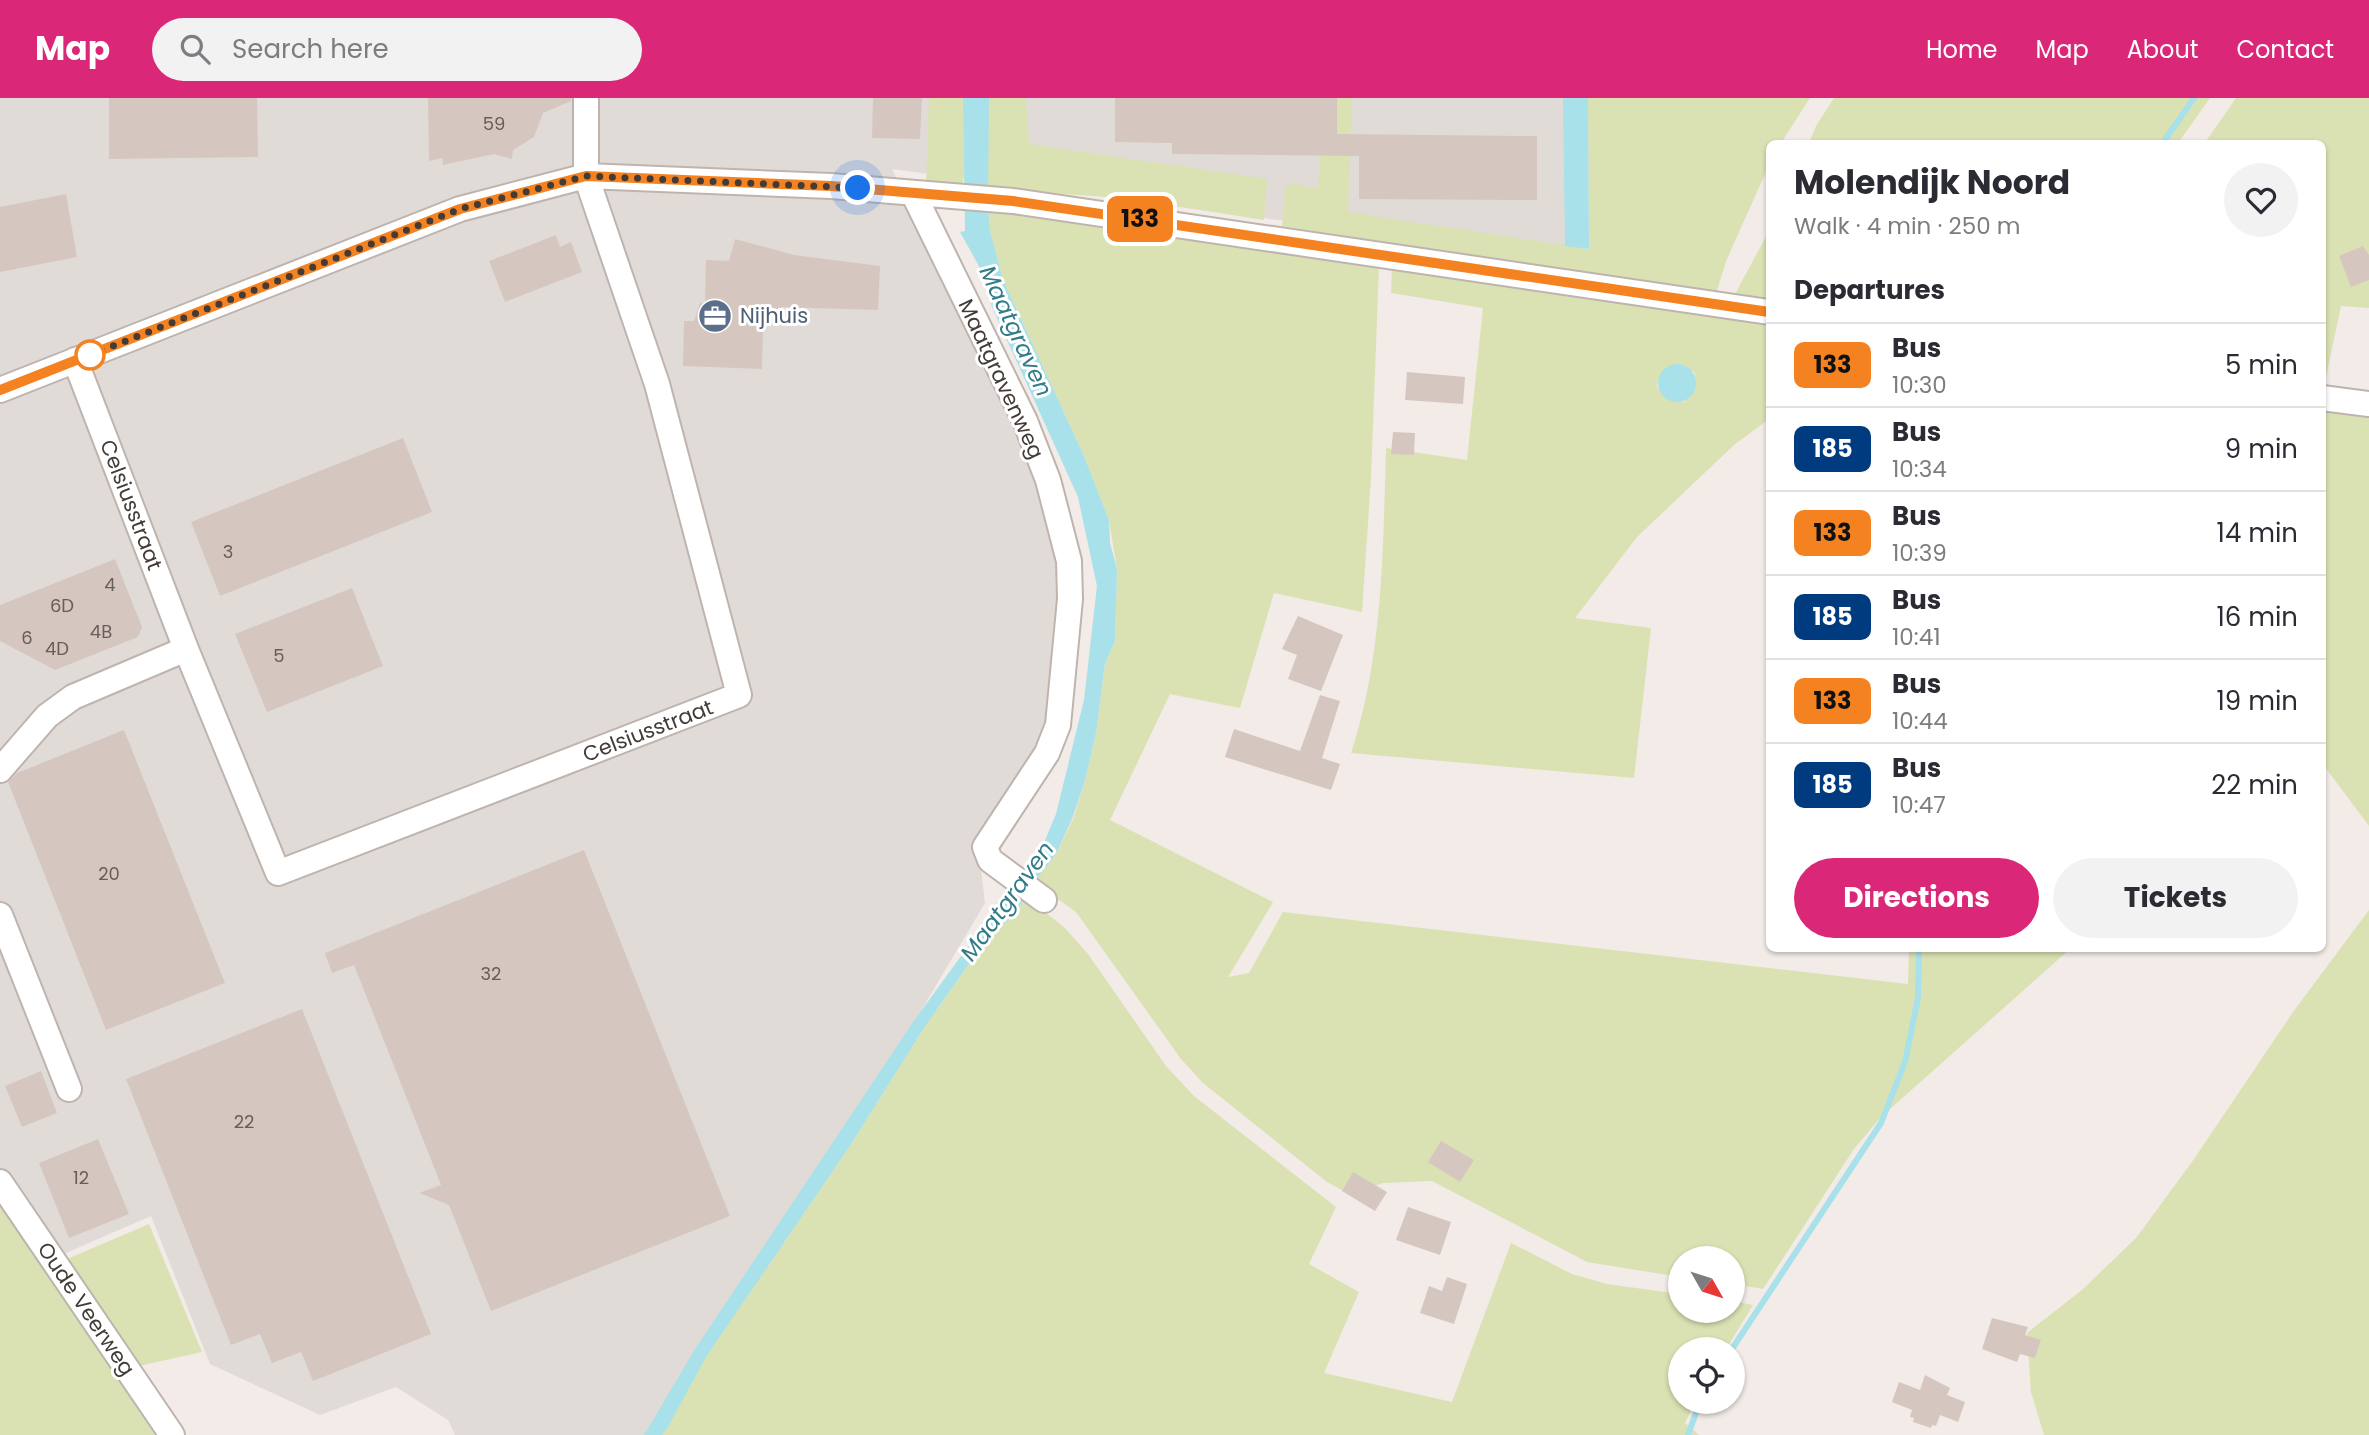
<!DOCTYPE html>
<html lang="en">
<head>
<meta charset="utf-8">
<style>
	:root { --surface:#fff; --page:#f2f2f3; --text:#2b2b33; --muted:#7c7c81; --line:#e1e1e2; --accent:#db2777 }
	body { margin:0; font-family:Poppins,sans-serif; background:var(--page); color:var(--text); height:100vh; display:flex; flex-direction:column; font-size:26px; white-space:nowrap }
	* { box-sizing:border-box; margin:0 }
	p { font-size:23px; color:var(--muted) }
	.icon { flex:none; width:38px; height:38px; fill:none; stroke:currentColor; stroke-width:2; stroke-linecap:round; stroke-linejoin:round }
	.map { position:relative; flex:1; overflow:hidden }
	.drawer { position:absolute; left:1766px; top:42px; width:560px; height:812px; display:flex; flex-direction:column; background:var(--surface); border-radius:10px; box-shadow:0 2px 5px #0004 }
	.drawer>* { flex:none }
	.badge { padding:0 14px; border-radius:10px; font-size:24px; line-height:46px }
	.needle { width:46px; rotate:129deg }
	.tools { position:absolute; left:1668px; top:1148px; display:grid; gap:14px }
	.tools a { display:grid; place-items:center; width:77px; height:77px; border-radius:50%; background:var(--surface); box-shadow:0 2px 5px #0004; font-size:35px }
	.you { position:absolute; width:35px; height:35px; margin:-18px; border:5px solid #fff; border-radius:50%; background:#1a73e8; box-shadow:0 0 0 10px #1a73e833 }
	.map>.badge { position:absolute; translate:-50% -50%; box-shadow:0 0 0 4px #fff }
	h2 { padding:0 28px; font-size:26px; line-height:63px }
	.round { display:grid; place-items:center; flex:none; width:74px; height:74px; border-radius:37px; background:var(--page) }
	.head { display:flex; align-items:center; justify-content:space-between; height:119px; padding:0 28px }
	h1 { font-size:33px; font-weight:700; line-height:52px }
	.primary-button { display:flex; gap:14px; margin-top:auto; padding:14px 28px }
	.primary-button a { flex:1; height:80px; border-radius:42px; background:var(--accent); color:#fff; font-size:28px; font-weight:700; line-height:80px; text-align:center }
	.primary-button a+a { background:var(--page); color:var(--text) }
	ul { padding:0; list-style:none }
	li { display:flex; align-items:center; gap:21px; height:84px; padding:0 28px; border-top:2px solid var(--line) }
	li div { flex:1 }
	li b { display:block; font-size:26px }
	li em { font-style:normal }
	li .badge { min-width:77px; font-weight:700; text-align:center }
	header { display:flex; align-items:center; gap:42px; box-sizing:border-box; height:98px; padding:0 35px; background:var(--accent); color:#fff }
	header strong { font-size:33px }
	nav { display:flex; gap:38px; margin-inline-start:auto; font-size:24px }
	.search { width:490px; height:63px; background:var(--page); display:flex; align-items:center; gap:18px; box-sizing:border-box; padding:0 24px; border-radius:38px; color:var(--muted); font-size:26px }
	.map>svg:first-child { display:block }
	.industrial { fill:#e1dbd8 }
	.green { fill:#dae2b3; fill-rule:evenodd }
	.water { fill:#a8e1e9 }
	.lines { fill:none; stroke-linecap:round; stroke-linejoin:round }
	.stream { stroke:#a8e1e9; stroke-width:6 }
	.building { fill:#d5c7c0 }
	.minor-casing { stroke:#bfb4ad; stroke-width:28 }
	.minor { stroke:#fff; stroke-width:24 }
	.line-casing { stroke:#fff; stroke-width:16 }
	.line { stroke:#f58220; stroke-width:10 }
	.walk { stroke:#443b36; stroke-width:7; stroke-dasharray:0 12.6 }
	.stop-dot { fill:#fff; stroke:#f58220; stroke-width:3.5 }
	.labels { text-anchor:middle; stroke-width:6; stroke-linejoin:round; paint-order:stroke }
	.number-label { font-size:18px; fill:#685e58 }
	.service-label { font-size:21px; fill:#4e5e75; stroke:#fff; text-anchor:start }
	.street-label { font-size:21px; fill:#443b36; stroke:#fff }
	.water-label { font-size:23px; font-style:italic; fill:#317c88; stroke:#fff }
</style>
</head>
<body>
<header>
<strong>Map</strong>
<div class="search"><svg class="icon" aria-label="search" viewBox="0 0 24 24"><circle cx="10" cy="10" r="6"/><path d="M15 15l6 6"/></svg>Search here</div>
<nav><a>Home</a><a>Map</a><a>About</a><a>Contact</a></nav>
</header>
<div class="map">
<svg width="2369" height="1337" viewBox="0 0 2369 1337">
	<rect width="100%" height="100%" fill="#f2ebe7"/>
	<!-- industrial -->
	<path class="industrial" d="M0 0H1576L1574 161 892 71 1045 401 1056 459 1060 515 1048 635 978 746 985 805 669 1337H455L448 1322 396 1289 320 1317 210 1266 151 1118 29 1171 0 1126Z"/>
	<!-- green -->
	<path class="green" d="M929 0H963V89L926 86Z
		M989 0H1026L1029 46 1267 81 1264 122 1124 100 987 91Z
		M1323 0H1352L1348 114 1589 151 1588 0H1810L1781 45 1769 46V67L1727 161 1716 195 1282 128 1285 90 1291 85 1318 91Z
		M1834 0H2210L2178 45H1809L1816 28Z
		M2236 0H2369V210L2341 208 2325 284 2322 283V46H2204Z
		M988 109 1379 168 1371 380 1362 514 1274 495 1240 610 1170 596 1110 722 1273 804 1228 879 1249 875 1283 814 1908 886 1909 851H2070L1881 1019 1854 1051 1763 1191 1733 1186 1732 1160H1680V1179L1587 1164 1432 1083 1383 1085 1349 1096 1327 1084 1203 985 1181 961 1076 814 1034 784 1056 756 1073 721 1085 683 1096 635 1105 566 1115 543 1117 471 1109 422 1084 358 1003 182 990 132Z
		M1769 133V204L1734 198Z
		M1392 170 1769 227V321L1734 347 1637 439 1575 520 1651 530 1634 680 1351 655C1383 559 1383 451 1386 350L1467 362 1483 210 1391 195ZM1679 266 1694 274C1697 288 1694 294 1683 304L1658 291 1657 287 1667 269Z
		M2322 310 2369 317V728L2322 665Z
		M1024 798 1064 829 1088 856 1166 968 1194 998 1336 1109 1309 1166 1359 1194 1324 1275 1452 1304 1511 1145 1572 1176 1607 1186 1680 1196V1213H1732L1733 1203 1753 1207 1726 1251H1680V1304H1695L1685 1325 1699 1337H662L706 1259 850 1048 924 930 978 853 994 834 1018 814Z
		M2369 812V1337H2044L2031 1294 2027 1235 2082 1192 2136 1140 2192 1064 2293 914Z
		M0 1106 155 1337H0Z
		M149 1126 202 1254 134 1269 60 1164Z"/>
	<!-- water -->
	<path class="water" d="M963 0H989L988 109 990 132 1003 182 1084 358 1109 422 1110 445 1117 471 1115 543 1105 566 1096 635 1085 683 1072 721 1056 756 1024 798 1018 814 994 834 978 853 924 930 850 1048 706 1259 668 1329 662 1337H644L695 1251 913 924 983 828 999 801 1043 747 1056 716 1084 602 1097 488 1078 399 992 209 985 179 960 134 965 133Z
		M1563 0H1588L1589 151 1565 148Z
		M1658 285a19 19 0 1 1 38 0a19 19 0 1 1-38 0Z"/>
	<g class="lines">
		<!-- stream -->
		<path class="stream" d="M2162 46 2194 0
			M1732 1251 1881 1025 1905 964 1918 900 1919 850
			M1688 1337 1700 1304"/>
	</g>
	<!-- building -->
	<path class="building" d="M109 0H257L258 59 109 61Z
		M428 0H571V3L543 15 534 39 513 52 512 61 494 56 443 67 442 60 429 63Z
		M873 0H922L920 41 872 40Z
		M1115 0H1337V36L1537 38V102L1359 101V58L1172 56V45L1115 44Z
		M66 96 77 159 0 174V109Z
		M556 137 560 149 571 144 582 174 505 204 489 163Z
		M735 141 794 157 880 168 878 212 781 209V216H775L771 227H763L762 271 683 268 684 223H694L700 205H705L706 162 729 163Z
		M2363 148 2369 157V182L2351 189 2339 158Z
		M1407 274 1465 279 1463 306 1405 302Z
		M1393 334 1415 335 1414 357 1391 356Z
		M403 340 432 414 220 498 191 424Z
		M115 461 142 529 138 539 55 572 0 543V507Z
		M352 490 383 568 267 614 235 536Z
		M1298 518 1343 537 1321 593 1288 581 1297 557 1282 551Z
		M1320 597 1340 603 1322 660 1340 666 1331 692 1225 659 1234 631 1300 653Z
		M124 632 225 885 106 932 8 684 17 675Z
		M584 752 730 1118 491 1213 449 1107 419 1095 441 1087 354 867 332 875 325 855Z
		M302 911 431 1236 313 1283 301 1254 272 1265 260 1236 231 1247 126 981Z
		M41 973 57 1015 22 1029 5 988Z
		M98 1041 129 1116 69 1140 39 1065Z
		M1441 1043 1474 1062 1460 1084 1428 1064Z
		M1353 1074 1387 1094 1375 1113 1342 1093Z
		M1408 1109 1451 1124 1440 1157 1396 1142Z
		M1447 1179 1467 1186 1454 1226 1420 1215 1429 1188 1442 1193Z
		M1992 1220 2028 1229 2025 1237 2041 1242 2035 1260 2020 1256 2017 1264 1982 1251Z
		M1925 1277 1950 1290 1947 1297 1965 1304 1958 1324 1940 1317 1936 1328 1932 1327 1931 1330 1913 1324 1914 1320 1910 1319 1912 1312 1892 1304 1899 1284 1920 1292Z"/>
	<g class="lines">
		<!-- minor casing -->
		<g class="minor-casing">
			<path id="minor" d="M913 95 1025 323 1048 382 1069 463 1070 501 1058 627 1047 655 985 749 990 762 1044 802
				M75 262 186 551 278 775 739 597 657 286 586 78V0
				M0 292 460 111 586 78 831 88 1013 103 1769 214
				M2322 300 2369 306
				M0 672 47 618 73 599 186 551
				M0 817 69 991
				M0 1084 172 1337"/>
		</g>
		<!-- minor -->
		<use href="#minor" class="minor"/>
	</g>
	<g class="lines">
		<!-- line casing -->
		<g class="line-casing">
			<path id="line" d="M0 292 460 111 586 78 831 88 1013 103 1769 214"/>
		</g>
		<!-- line -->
		<use href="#line" class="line"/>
		<!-- walk -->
		<path class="walk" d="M90 257 460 111 586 78 858 90"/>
	</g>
	<!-- icons -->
	<defs>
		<g id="office-disc" transform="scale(1.75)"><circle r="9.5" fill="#5c6f8a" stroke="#fff"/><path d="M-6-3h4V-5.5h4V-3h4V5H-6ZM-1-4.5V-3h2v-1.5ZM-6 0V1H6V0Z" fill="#fff"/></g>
	</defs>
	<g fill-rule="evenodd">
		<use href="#office-disc" x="715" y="218"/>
	</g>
	<!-- markers -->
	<circle class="stop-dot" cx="90" cy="257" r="14"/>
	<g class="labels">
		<!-- number labels -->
		<g class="number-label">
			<text x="494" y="32">59</text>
			<text x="228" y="460">3</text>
			<text x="110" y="493">4</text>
			<text x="62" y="514">6D</text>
			<text x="101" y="540">4B</text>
			<text x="27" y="546">6</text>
			<text x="57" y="557">4D</text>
			<text x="279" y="564">5</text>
			<text x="109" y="782">20</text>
			<text x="491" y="882">32</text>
			<text x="244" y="1030">22</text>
			<text x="81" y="1086">12</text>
		</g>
		<!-- service labels -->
		<g class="service-label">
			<text x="740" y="225">Nijhuis</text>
		</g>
		<!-- street labels -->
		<g class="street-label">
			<text transform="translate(1001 281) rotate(65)" y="7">Maatgravenweg</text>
			<text transform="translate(131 407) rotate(69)" y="7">Celsiusstraat</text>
			<text transform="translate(648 633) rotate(-21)" y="7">Celsiusstraat</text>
			<text transform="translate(86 1211) rotate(56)" y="7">Oude Veerweg</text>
		</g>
		<!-- water labels -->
		<g class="water-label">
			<text transform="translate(1016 233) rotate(65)" y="8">Maatgraven</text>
			<text transform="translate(1007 803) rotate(-54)" y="8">Maatgraven</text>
		</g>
	</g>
</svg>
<div class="tools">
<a><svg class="needle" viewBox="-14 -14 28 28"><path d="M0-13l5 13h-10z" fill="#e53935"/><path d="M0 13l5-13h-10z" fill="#7c7c81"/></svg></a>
<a><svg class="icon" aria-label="locate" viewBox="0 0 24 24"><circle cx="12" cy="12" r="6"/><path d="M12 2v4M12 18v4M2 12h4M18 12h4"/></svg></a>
</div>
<div class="you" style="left:858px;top:90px"></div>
<b class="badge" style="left:1140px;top:121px;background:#f58220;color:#111">133</b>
<section class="drawer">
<div class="head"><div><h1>Molendijk Noord</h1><p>Walk · 4 min · 250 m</p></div><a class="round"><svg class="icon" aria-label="heart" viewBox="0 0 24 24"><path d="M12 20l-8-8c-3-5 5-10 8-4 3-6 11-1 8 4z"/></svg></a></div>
<h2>Departures</h2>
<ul>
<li><span class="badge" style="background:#f58220;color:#111">133</span><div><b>Bus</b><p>10:30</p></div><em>5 min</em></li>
<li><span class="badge" style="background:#003b80;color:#fff">185</span><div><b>Bus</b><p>10:34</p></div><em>9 min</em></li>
<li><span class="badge" style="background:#f58220;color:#111">133</span><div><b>Bus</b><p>10:39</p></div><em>14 min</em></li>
<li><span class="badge" style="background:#003b80;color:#fff">185</span><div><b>Bus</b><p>10:41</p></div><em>16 min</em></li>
<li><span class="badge" style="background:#f58220;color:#111">133</span><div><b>Bus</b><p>10:44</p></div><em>19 min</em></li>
<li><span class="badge" style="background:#003b80;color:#fff">185</span><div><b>Bus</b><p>10:47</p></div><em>22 min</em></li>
</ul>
<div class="primary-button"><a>Directions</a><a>Tickets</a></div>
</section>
</div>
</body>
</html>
